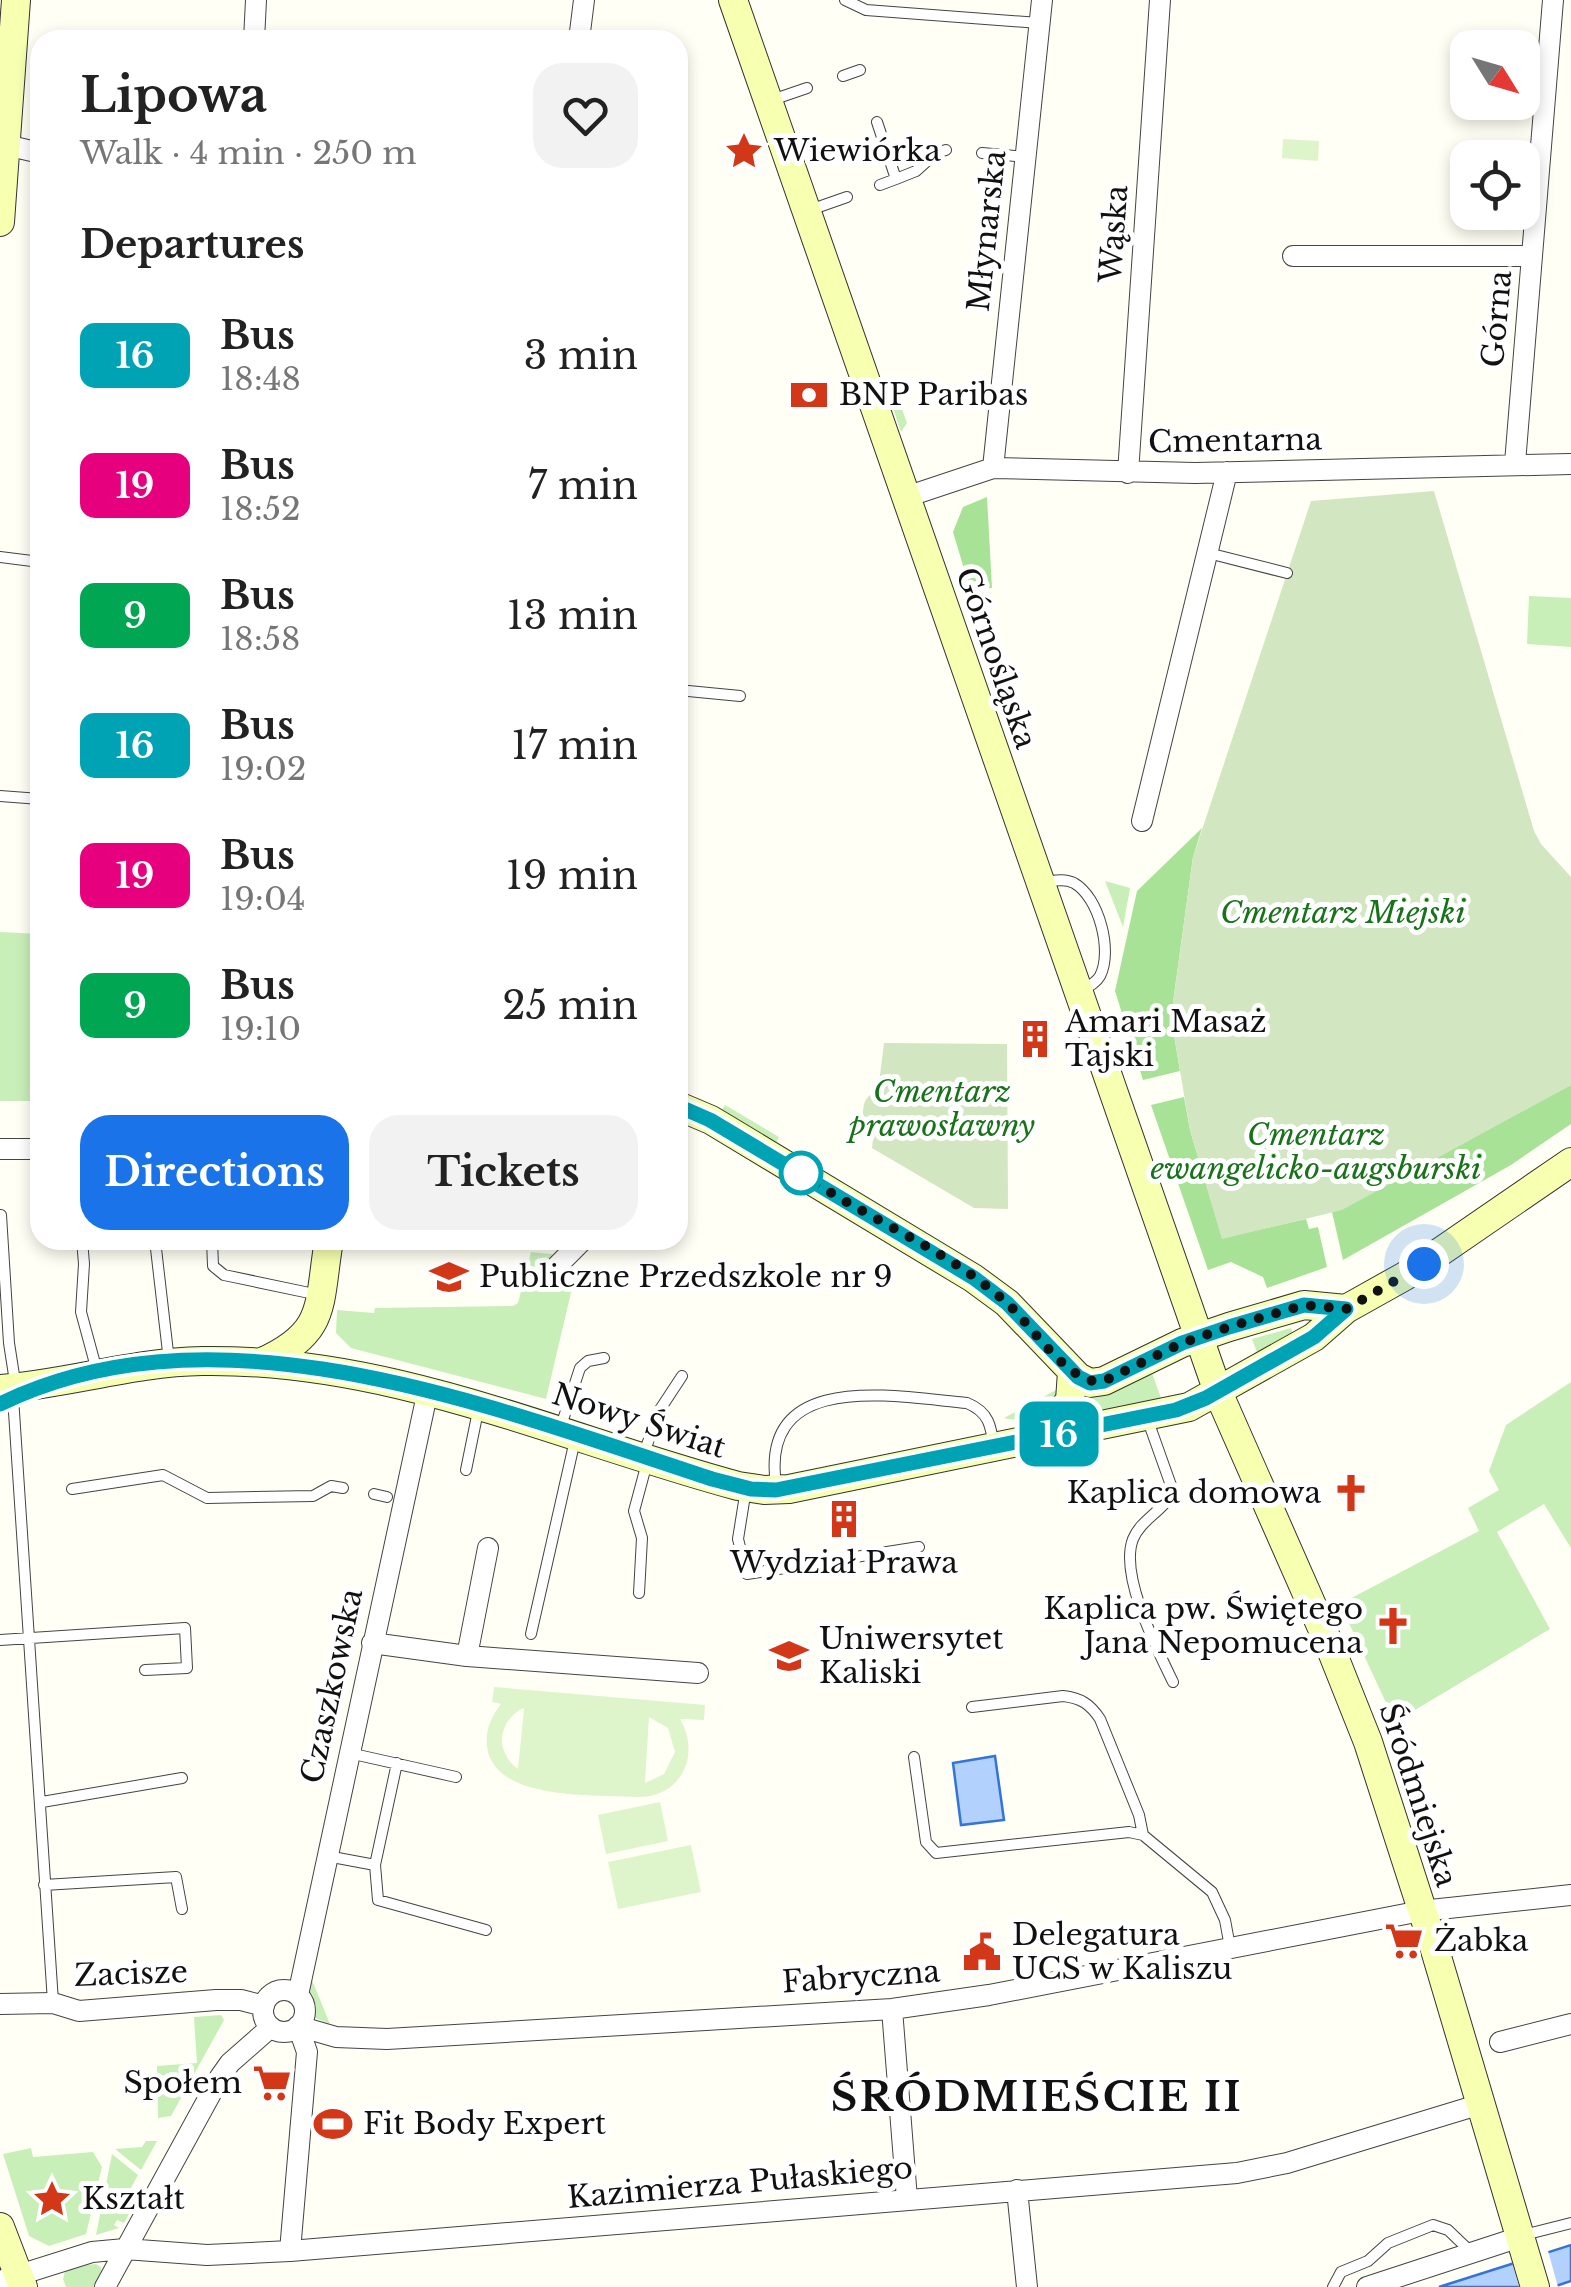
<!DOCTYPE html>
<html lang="en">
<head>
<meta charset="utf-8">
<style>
	:root { --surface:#fff; --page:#f2f2f2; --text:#222; --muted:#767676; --accent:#1a73e8 }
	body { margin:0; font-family:"Libre Baskerville",serif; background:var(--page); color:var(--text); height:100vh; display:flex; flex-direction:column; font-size:38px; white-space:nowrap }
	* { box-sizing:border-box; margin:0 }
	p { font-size:32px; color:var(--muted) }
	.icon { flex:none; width:55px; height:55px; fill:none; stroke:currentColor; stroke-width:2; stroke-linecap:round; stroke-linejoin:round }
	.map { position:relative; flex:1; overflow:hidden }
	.details { position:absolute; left:30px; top:30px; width:658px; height:1220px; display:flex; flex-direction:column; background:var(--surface); border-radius:30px; box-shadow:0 5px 15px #0003 }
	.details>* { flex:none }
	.badge { padding:0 20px; border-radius:15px; font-size:35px; line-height:65px }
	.needle { width:65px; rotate:127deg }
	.tools { position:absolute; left:1450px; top:30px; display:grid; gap:20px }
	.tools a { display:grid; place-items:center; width:90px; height:90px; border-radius:20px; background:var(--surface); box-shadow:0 5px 15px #0003; font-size:50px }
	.you { position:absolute; width:50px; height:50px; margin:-25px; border:8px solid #fff; border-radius:50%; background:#1a73e8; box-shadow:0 0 0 15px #1a73e833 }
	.map>.badge { position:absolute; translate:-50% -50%; box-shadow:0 0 0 5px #fff }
	h2 { padding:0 50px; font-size:38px; line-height:90px }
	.round { display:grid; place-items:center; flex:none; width:105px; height:105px; border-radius:30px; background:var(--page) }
	.summary { display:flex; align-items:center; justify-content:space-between; height:170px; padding:0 50px }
	h1 { font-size:48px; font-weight:800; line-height:75px }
	.button { display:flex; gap:20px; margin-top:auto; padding:20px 50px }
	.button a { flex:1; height:115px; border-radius:30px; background:var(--accent); color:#fff; font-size:40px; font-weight:800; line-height:115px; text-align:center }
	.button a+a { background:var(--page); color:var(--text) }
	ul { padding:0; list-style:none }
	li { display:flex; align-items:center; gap:30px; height:130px; padding:0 50px }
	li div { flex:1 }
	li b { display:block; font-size:38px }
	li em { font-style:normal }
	li .badge { min-width:110px; font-weight:700; text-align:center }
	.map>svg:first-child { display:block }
	.green { fill:#c9efb9 }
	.forest { fill:#a8e296 }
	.cemetery { fill:#d2e6c1 }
	.pitch { fill:#def5cc; fill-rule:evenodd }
	.water { fill:#b3d1fd; stroke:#3274dc; stroke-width:2.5 }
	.pier { fill:#fffff5 }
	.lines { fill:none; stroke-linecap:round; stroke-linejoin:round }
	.lane-casing { stroke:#444; stroke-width:12 }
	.street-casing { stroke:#444; stroke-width:22 }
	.secondary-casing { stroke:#333; stroke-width:30 }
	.lane { stroke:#fff; stroke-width:10 }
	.street { stroke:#fff; stroke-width:20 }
	.secondary { stroke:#f7ffb0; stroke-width:28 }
	.line-casing { stroke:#fff; stroke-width:22 }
	.line { stroke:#00a3b4; stroke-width:15 }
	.walk { stroke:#111; stroke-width:10; stroke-dasharray:0 18 }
	.stop-dot { fill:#fff; stroke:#00a3b4; stroke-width:5 }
	.labels { text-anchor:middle; stroke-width:10; stroke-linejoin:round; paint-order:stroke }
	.poi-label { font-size:30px; fill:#111; stroke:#fff; text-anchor:start }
	.street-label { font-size:30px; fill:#111; stroke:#fff }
	.park-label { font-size:30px; font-style:italic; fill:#187219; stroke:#fff }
	.district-label { font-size:40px; font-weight:bold; letter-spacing:2.5px; fill:#111; stroke:#fff }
</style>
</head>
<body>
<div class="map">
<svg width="1571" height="2287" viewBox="0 0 1571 2287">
	<rect width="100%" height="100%" fill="#fffff5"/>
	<!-- green -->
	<path class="green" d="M892 381 907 423 901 432 886 387Z
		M1529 596 1571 598V647L1527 644Z
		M1105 881 1130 888 1123 927Z
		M0 932 40 934V1088H35V1101H0Z
		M725 1105 779 1137 776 1143 771 1144 720 1113Z
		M531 1252 552 1254 554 1269 573 1284 546 1399 351 1348 336 1333 337 1310 374 1313 375 1308 513 1306 518 1303Z
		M1291 1328 1294 1336 1258 1355 1252 1339Z
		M1151 1370 1162 1401 1078 1416 1075 1414 1082 1394Z
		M1571 1382V1548L1544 1504 1497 1532 1550 1629 1395 1722 1340 1604 1479 1531 1468 1508 1499 1490 1489 1471 1506 1425Z
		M1060 1388C1057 1413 1026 1424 1004 1418Z
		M307 1978 312 1980 330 2024 315 2018C316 2003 306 1992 307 1978Z
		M221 2015 224 2020 171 2116 158 2118 157 2066 197 2063 194 2017Z
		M146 2141H157L141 2170 115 2149 142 2147Z
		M31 2148 33 2157 93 2152 102 2167 86 2234 49 2246 29 2236 3 2154Z
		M112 2154 138 2175 126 2197 133 2207 124 2223 117 2220 114 2225 119 2228 96 2235Z
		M86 2265 96 2264 101 2267 102 2275 96 2287H66L63 2279 65 2271Z"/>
	<!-- forest -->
	<path class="forest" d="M987 497 992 588 970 589 953 532 963 507Z
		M1202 828 1193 857 1171 1017 1180 1071 1143 1080 1115 991 1137 891Z
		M1571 1085V1124L1511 1165 1343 1260 1332 1212Z
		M1184 1097 1190 1130 1222 1238 1306 1219 1309 1229 1318 1227 1327 1267 1267 1288 1263 1277 1231 1262 1208 1270 1151 1105Z"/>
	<!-- cemetery -->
	<path class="cemetery" d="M1434 491 1534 831 1541 844 1571 877V1085L1342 1210 1222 1239 1190 1130 1171 1017 1193 857 1311 501Z
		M884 1043 1007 1044 1008 1209 974 1208 872 1148 874 1131 863 1118C863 1104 864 1096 878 1091Z"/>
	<!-- pitch -->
	<path class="pitch" d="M1283 139 1319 141 1318 161 1282 158Z
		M494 1687 705 1705 704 1720 680 1719C701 1754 682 1798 637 1797 595 1794 495 1802 487 1747 485 1730 491 1717 501 1704L492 1702ZM523 1708 524 1709 518 1769C495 1752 497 1722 523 1708ZM649 1717 668 1728 675 1752 664 1774 645 1783Z
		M660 1802 668 1841 606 1854 598 1815Z
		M691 1845 701 1892 618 1909 608 1862Z"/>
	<!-- water -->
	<path class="water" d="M995 1756 1004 1820 961 1825 953 1763Z
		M1571 2245V2281L1553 2287H1439Z"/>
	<!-- pier -->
	<path class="pier" d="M1547 2247 1558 2287H1519L1511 2258Z"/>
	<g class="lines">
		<!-- lane casing -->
		<g class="lane-casing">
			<path id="lane" d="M845 0 866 10 1039 23
				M843 76 860 70
				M769 101 807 88
				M877 122 896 179 880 185
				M982 153 1025 157
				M896 179 916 171 936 153 946 150
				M807 211 847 197
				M1208 553 1287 573
				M0 557 40 562
				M678 690 740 696
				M0 796 40 799
				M1043 882C1053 881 1064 878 1074 883 1099 897 1113 951 1100 976 1096 983 1089 986 1082 990
				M1 1215 9 1343 16 1388 13 1397 53 2002
				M82 1240 84 1264 81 1312 97 1371
				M155 1240 169 1361
				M212 1240 213 1266 224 1275 319 1295
				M1147 1418 1173 1491C1164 1511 1141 1519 1133 1539 1119 1575 1157 1649 1173 1682
				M560 1429 580 1368 588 1361 604 1358
				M643 1456 659 1411 682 1376
				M466 1470 479 1406
				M776 1485C759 1368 897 1397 967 1403 989 1412 991 1426 994 1447
				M72 1489 163 1475 207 1498 313 1496 331 1486 343 1488
				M746 1489 738 1539 747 1574 919 1547
				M374 1494 387 1497
				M639 1593 642 1538 634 1511 648 1459
				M531 1634 575 1440
				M0 1640 185 1628 187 1668 145 1670
				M972 1707 1063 1696C1081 1698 1090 1704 1100 1719L1139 1815 1143 1835 1212 1892 1225 1920 1230 1947
				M349 1753 456 1777
				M914 1757 926 1842 936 1853 1129 1832 1143 1835
				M397 1763 375 1865 378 1900 486 1930
				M42 1802 182 1778
				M327 1856 375 1865
				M44 1885 176 1877 182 1909
				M1524 2235 1571 2223
				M1333 2287 1341 2272 1368 2261 1388 2243 1433 2225 1448 2230 1471 2252"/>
		</g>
		<!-- street casing -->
		<g class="street-casing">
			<path id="street" d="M254 40 256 0
				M579 40 584 0
				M6 145 40 153
				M1293 256H1532
				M1515 463 1553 0
				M993 468 1042 0
				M1128 473 1160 0
				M906 497 993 468 1195 473 1571 464
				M1142 821 1227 472
				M0 1149H40
				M554 1269 583 1240
				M372 1643 467 1656 698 1673
				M467 1656 488 1548
				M263 2011a21 21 0 1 1 42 0a21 21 0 1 1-42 0Z
				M298 1995 428 1390
				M0 2004 53 2003 79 2011 216 2000H241L264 2006
				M892 2009 907 2199
				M298 2026 336 2037 387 2039 892 2009 989 1995 1421 1911 1571 1895
				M1500 2042 1571 2024
				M1017 2190 1027 2287
				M290 2251 307 2052 298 2026
				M0 2281 92 2252 125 2249 207 2255 290 2251 1237 2173 1287 2163 1481 2104
				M105 2287 220 2077 230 2063 271 2027
				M1367 2287 1520 2237"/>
		</g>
		<!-- secondary casing -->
		<g class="secondary-casing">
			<path id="secondary" d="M733 0 1218 1392 1329 1644 1368 1742 1435 1950 1535 2287
				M0 222 16 0
				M678 1106 711 1120 973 1278 1007 1303 1078 1377 1090 1383 1104 1381 1182 1343 1229 1327 1304 1305 1346 1309
				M262 1362C328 1332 318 1305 329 1240
				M0 1389C68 1384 133 1362 202 1361 391 1358 560 1438 738 1486L764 1490 789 1489 1189 1407 1314 1337 1346 1309 1405 1276 1571 1162
				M1042 1438 1070 1400 1072 1372
				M0 2227 23 2287"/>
		</g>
		<!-- lane -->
		<use href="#lane" class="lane"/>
		<!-- street -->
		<use href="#street" class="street"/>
		<!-- secondary -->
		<use href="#secondary" class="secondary"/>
	</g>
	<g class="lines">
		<!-- line casing -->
		<g class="line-casing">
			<path id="line" d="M0 1404C220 1297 497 1409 712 1479L751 1489 776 1490 1176 1410 1206 1398 1314 1337 1346 1309 1304 1305 1229 1327 1182 1343 1104 1381 1090 1383 1078 1377 1007 1303 974 1278 710 1120 678 1106"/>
		</g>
		<!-- line -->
		<use href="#line" class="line"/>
		<!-- walk -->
		<path class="walk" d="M801 1173C867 1220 951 1250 1011 1307 1033 1328 1072 1388 1104 1381L1182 1343 1229 1327 1304 1305 1346 1309 1424 1264"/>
	</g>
	<!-- icons -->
	<defs>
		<g id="sight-bare" transform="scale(3)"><path d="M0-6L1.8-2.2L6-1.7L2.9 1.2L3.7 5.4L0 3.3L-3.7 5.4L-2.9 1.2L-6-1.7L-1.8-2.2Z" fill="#d23718" stroke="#fff" stroke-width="2.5" paint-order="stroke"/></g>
		<g id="bank-bare" transform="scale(3)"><path d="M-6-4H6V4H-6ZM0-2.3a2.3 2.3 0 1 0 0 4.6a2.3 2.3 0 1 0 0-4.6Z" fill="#d23718" stroke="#fff" stroke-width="2.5" paint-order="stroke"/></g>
		<g id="building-bare" transform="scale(3)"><path d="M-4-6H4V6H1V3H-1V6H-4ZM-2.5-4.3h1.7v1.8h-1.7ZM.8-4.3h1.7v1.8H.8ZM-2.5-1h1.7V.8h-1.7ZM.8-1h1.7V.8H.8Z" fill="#d23718" stroke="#fff" stroke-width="2.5" paint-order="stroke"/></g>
		<g id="school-bare" transform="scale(3)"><path d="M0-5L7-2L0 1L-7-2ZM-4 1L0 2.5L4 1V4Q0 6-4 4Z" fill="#d23718" stroke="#fff" stroke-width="2.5" paint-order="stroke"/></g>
		<g id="church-bare" transform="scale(3)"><path d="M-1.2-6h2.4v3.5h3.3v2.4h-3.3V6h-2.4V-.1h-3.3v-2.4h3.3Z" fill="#d23718" stroke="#fff" stroke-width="2.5" paint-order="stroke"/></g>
		<g id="university-bare" transform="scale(3)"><path d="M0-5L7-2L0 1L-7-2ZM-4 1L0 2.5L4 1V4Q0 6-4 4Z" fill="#d23718" stroke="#fff" stroke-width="2.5" paint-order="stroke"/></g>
		<g id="supermarket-bare" transform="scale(3)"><path d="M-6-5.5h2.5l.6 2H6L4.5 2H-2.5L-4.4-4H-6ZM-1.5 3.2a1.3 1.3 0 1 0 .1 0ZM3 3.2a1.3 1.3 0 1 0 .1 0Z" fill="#d23718" stroke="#fff" stroke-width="2.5" paint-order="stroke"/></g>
		<g id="civic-bare" transform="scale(3)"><path d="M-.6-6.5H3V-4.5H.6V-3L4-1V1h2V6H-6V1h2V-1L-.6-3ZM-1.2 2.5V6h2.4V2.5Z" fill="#d23718" stroke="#fff" stroke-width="2.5" paint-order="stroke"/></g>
		<g id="stadium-bare" transform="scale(3)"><path d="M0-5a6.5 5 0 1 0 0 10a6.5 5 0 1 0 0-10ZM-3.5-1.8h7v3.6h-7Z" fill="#d23718" stroke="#fff" stroke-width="2.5" paint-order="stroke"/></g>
	</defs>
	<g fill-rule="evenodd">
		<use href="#sight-bare" x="744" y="151"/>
		<use href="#bank-bare" x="809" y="395"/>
		<use href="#building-bare" x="1035" y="1039"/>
		<use href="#school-bare" x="449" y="1277"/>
		<use href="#church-bare" x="1351" y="1493"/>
		<use href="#building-bare" x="844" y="1519"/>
		<use href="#church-bare" x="1393" y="1626"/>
		<use href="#university-bare" x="789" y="1656"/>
		<use href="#supermarket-bare" x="1404" y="1941"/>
		<use href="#civic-bare" x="982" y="1952"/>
		<use href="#supermarket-bare" x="272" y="2083"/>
		<use href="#stadium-bare" x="333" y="2124"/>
		<use href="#sight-bare" x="52" y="2199"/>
	</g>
	<!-- markers -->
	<circle class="stop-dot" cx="801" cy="1173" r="20"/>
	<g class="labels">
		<!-- poi labels -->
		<g class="poi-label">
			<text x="774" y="161">Wiewiórka</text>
			<text x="839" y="405">BNP Paribas</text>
			<text x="1065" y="1032">Amari Masaż<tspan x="1065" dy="34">Tajski</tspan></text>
			<text x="479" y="1287">Publiczne Przedszkole nr 9</text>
			<text x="1321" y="1503" text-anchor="end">Kaplica domowa</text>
			<text x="844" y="1573" text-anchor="middle">Wydział Prawa</text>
			<text x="1363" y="1619" text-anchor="end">Kaplica pw. Świętego<tspan x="1363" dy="34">Jana Nepomucena</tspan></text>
			<text x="819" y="1649">Uniwersytet<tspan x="819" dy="34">Kaliski</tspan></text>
			<text x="1012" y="1945">Delegatura<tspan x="1012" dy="34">UCS w Kaliszu</tspan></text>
			<text x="1434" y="1951">Żabka</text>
			<text x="242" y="2093" text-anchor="end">Społem</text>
			<text x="363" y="2134">Fit Body Expert</text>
			<text x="82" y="2209">Kształt</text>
		</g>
		<!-- street labels -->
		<g class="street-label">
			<text transform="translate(987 231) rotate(-84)" y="10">Młynarska</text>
			<text transform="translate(1114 234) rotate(-86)" y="10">Wąska</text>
			<text transform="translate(1497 319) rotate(-85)" y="10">Górna</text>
			<text transform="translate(1235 441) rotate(-1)" y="10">Cmentarna</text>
			<text transform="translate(996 658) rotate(71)" y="10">Górnośląska</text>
			<text transform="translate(639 1421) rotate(18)" y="10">Nowy Świat</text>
			<text transform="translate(332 1686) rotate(-78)" y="10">Czaszkowska</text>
			<text transform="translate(1418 1795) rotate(72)" y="10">Śródmiejska</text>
			<text transform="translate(131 1974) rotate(-2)" y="10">Zacisze</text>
			<text transform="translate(861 1977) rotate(-4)" y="10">Fabryczna</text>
			<text transform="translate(740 2183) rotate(-5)" y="10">Kazimierza Pułaskiego</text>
		</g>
		<!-- park labels -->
		<g class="park-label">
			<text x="1343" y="923">Cmentarz Miejski</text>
			<text x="942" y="1102">Cmentarz<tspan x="942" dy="34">prawosławny</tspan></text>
			<text x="1316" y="1145">Cmentarz<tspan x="1316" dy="34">ewangelicko-augsburski</tspan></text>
		</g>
		<!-- district labels -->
		<g class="district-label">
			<text x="1037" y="2111">ŚRÓDMIEŚCIE II</text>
		</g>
	</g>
</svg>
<div class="tools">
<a><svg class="needle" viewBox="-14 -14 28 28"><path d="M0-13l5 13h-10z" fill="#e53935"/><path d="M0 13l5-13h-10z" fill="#767676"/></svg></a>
<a><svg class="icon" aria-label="locate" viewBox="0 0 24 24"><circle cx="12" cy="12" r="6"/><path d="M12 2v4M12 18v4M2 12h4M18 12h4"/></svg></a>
</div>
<div class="you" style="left:1424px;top:1264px"></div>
<b class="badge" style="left:1059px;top:1434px;background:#00a3b4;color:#fff">16</b>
<section class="details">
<div class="summary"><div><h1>Lipowa</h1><p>Walk · 4 min · 250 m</p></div><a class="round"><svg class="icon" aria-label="heart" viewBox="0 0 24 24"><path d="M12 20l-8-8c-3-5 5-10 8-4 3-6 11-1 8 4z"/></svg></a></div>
<h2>Departures</h2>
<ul>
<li><span class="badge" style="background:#00a3b4;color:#fff">16</span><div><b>Bus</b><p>18:48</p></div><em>3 min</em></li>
<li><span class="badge" style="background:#e6007e;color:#fff">19</span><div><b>Bus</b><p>18:52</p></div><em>7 min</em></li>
<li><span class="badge" style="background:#00a651;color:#fff">9</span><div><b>Bus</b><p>18:58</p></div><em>13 min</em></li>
<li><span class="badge" style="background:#00a3b4;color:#fff">16</span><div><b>Bus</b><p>19:02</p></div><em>17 min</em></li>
<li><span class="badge" style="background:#e6007e;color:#fff">19</span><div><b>Bus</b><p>19:04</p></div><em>19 min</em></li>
<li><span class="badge" style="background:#00a651;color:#fff">9</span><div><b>Bus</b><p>19:10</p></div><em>25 min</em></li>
</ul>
<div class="button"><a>Directions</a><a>Tickets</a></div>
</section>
</div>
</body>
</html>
